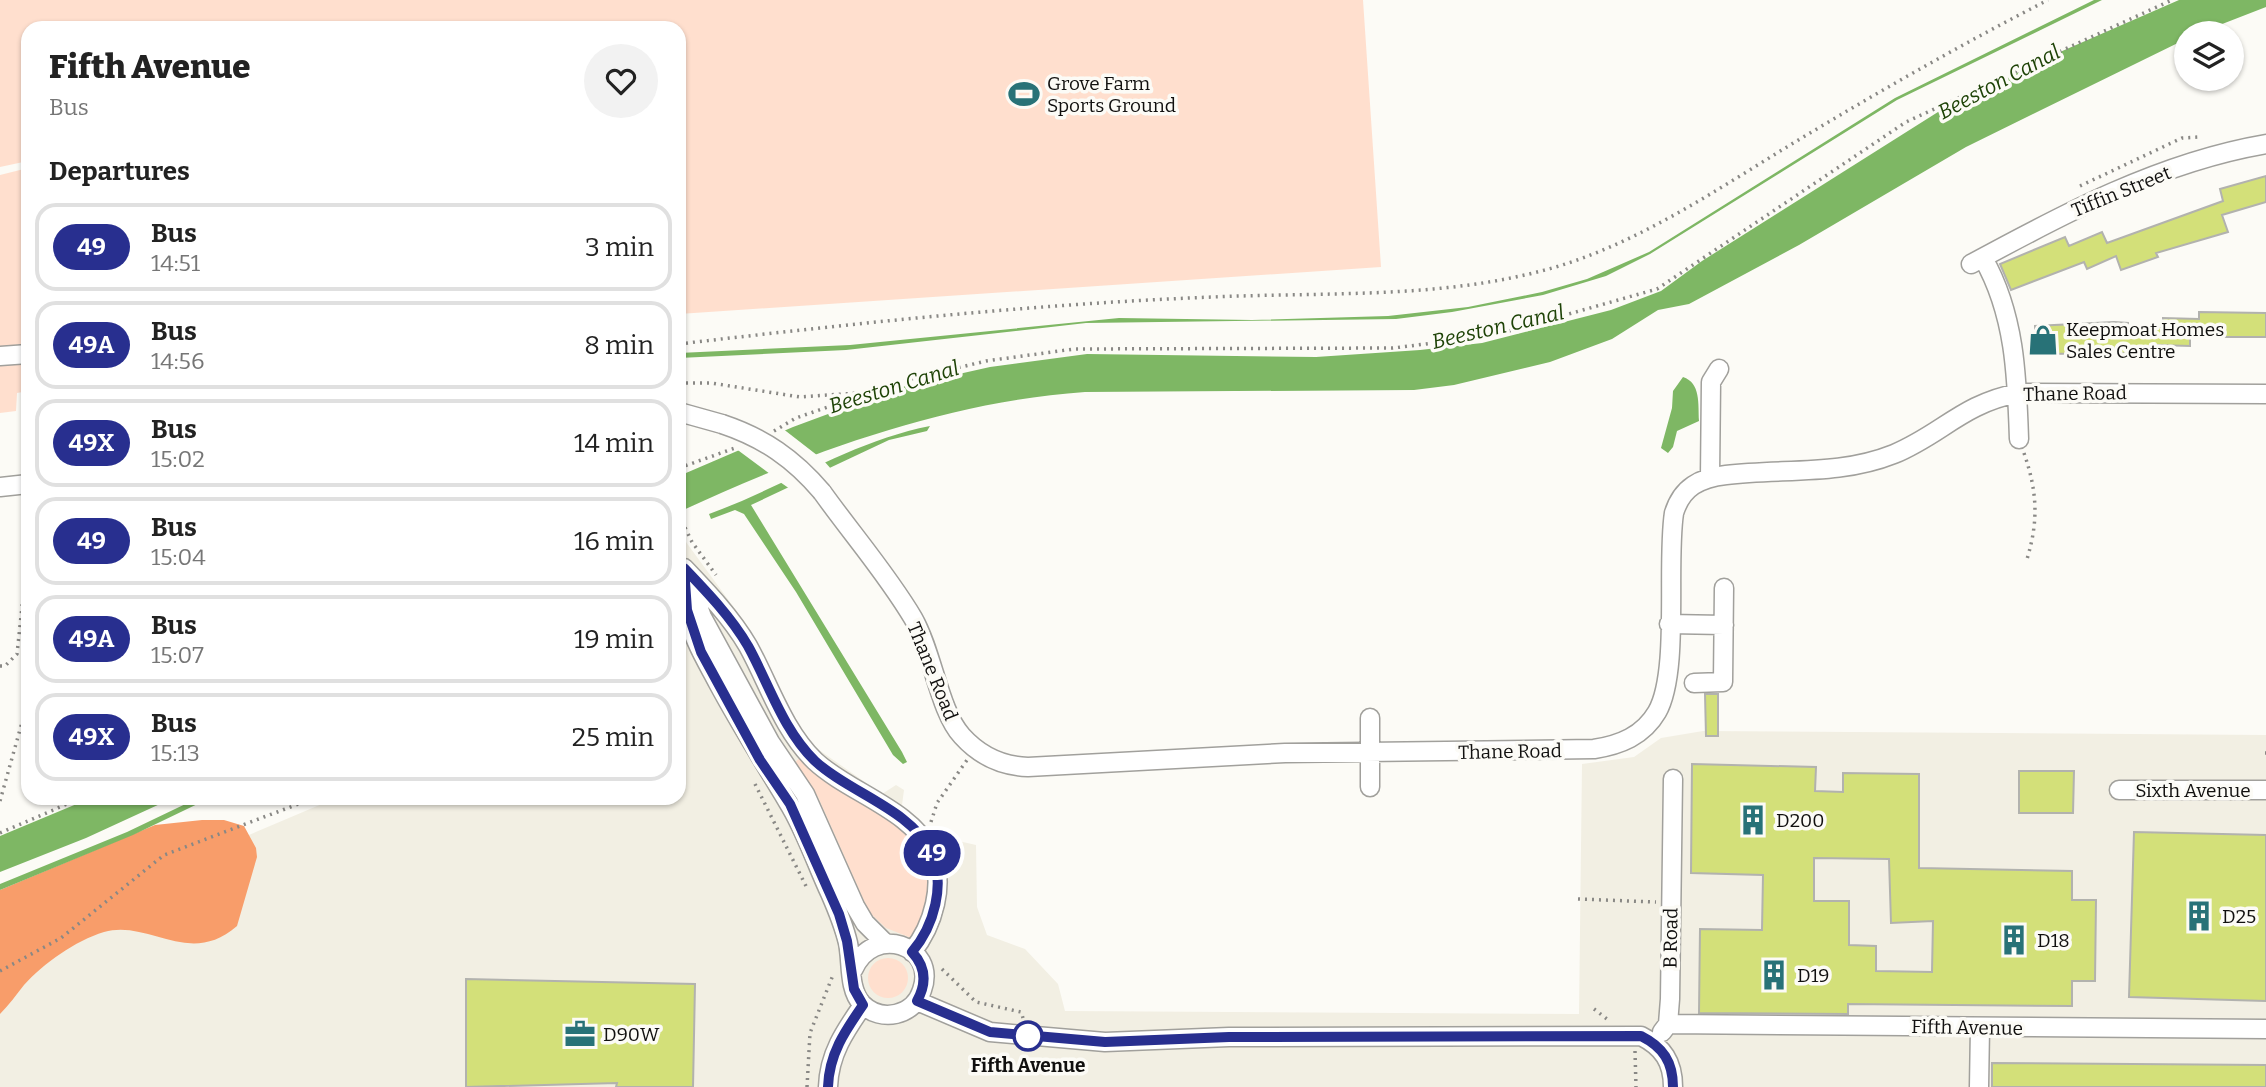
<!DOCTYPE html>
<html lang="en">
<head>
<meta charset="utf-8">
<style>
	:root { --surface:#fff; --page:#f2f2f2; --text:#222; --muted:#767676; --line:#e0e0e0 }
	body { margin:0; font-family:Bitter,serif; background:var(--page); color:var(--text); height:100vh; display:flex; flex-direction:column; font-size:26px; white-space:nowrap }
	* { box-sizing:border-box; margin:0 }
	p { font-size:23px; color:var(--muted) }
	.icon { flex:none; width:38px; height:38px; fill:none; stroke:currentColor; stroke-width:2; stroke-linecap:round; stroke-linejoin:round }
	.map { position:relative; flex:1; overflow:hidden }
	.drawer { position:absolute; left:21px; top:21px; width:665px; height:784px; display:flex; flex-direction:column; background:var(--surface); border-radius:21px; box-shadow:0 2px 5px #0004 }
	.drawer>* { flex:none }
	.badge { padding:0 14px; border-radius:23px; font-size:24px; line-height:46px }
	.controls { position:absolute; left:2174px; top:21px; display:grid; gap:14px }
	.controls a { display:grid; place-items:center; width:70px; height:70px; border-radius:50%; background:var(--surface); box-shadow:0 2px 5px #0004; font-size:35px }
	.map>.badge { position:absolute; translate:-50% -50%; box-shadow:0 0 0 4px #fff }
	h2 { padding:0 28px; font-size:26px; line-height:63px }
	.round { display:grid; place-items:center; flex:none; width:74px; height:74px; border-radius:37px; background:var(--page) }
	.headline { display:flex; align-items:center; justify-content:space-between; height:119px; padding:0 28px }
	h1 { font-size:33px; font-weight:800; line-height:52px }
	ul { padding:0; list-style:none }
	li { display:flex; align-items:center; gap:21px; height:88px; margin:0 14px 10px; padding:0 14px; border:4px solid var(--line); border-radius:21px }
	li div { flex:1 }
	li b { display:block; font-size:26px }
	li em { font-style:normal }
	li .badge { min-width:77px; font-weight:700; text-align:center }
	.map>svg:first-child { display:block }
	.built { fill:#f2efe3 }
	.green { fill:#ffdfce }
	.forest { fill:#f89d6a }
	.water { fill:#7eb764 }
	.pier { fill:#fcfbf6 }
	.building { fill:#d3e079; stroke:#b2b2ae; stroke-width:2; fill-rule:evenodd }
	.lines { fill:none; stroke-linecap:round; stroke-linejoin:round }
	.minor-casing { stroke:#a1a09c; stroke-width:21 }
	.path { stroke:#898885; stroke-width:3.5; stroke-dasharray:2 5; stroke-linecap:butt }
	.minor { stroke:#fff; stroke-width:18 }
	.minor-bridge-casing { stroke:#a1a09c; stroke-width:21; stroke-linecap:butt }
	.minor-bridge { stroke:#fff; stroke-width:18 }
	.line-casing { stroke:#fff; stroke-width:16 }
	.line { stroke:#282f8f; stroke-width:10 }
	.stop-dot { fill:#fff; stroke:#282f8f; stroke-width:3.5 }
	.labels { text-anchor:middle; stroke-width:7; stroke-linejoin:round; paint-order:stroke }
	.poi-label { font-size:19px; fill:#11100f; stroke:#fcfbf6; text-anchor:start }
	.street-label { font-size:19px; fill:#11100f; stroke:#fcfbf6 }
	.stop-label { font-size:19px; font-weight:bold; fill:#11100f; stroke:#fcfbf6 }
	.water-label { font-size:21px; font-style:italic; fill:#1e4307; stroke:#fcfbf6 }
</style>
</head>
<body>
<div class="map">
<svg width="2266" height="1087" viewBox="0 0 2266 1087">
	<rect width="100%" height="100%" fill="#fcfbf6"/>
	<!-- built -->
	<path class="built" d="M686 542 746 624 793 719 812 745 882 794 896 785 904 790 902 805 932 835 976 845 977 907 987 935 1025 949 1058 984 1065 1011 1579 1014 1582 764 1634 757 1661 738 1703 731 2266 735V1087H0V973L218 848 336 798H679V615Z"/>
	<!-- green -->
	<path class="green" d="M0 0H1363L1381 267 679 314V28H28V161L0 167Z
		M28 168V391L17 393 16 411 0 413V175Z
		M803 755 911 834 929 864V903L914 939 886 928 869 912 818 797 793 764Z
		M868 978a20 20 0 1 1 40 0a20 20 0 1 1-40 0Z"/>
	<!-- forest -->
	<path class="forest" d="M202 820H224L244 826 256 848 257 857 237 926C189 968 149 919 104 932 75 941 44 963 24 985 16 995 9 1005 0 1014V890L155 825Z"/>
	<!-- water -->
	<path class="water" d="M2094 0H2102L1897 100 1650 254 1606 276 1543 295 1452 312 1396 319 1086 323 846 350 679 358V353L850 345 1119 318 1252 320 1388 316 1468 307 1542 292 1587 279 1649 252 1895 98Z
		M2179 0H2266V7L2199 33H2186V39L1966 147 1799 245 1689 304 1658 310 1612 339 1550 362 1454 385 1414 390 1085 392C945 402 806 453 679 512V476L793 427 901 387 990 367 1087 354 1316 357 1420 350 1482 343 1611 310 1661 291 1702 261 1938 112 2060 52Z
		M1683 377C1701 383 1698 404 1699 421L1677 431 1673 447 1668 453 1661 448 1672 408 1673 391Z
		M930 426 927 431 889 440 751 505 902 752 907 762 903 764 893 755 796 592 744 514 735 510 711 519 709 514C783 487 853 441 930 426Z
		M91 798H173L86 838 0 872V836Z
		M198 798H210L133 835 0 890V884L127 832Z"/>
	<!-- pier -->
	<path class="pier" d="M782 428 822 459 774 477 735 448Z
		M824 461 832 470 790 489 780 482Z"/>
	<!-- building -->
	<path class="building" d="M2266 176V202L2222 215 2228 232 2156 253 2158 257 2121 270 2116 256 2087 269 2084 262 2011 290 2000 264 2065 237 2069 246 2102 232 2107 243 2223 201 2220 189Z
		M2199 312 2266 313V337H2190V346L2156 345V353L2036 354 2035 326 2114 322 2128 323V326L2163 327V318L2199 319Z
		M1705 694H1718V736H1706Z
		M1692 764 1816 767 1815 791 1843 792V773L1919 774V868L2072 871V900H2096L2095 981H2072V1006L1848 1004V1014L1699 1013 1700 929 1762 930 1763 875 1691 873ZM1814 858 1889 859 1891 923 1933 921 1932 972 1876 971V946L1849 945V901H1814Z
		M2019 771H2074L2073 813H2019Z
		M2134 832 2266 835V1001L2129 997Z
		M466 979 695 984 693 1087H616L617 1083 466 1087Z
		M1992 1063 2266 1065V1087H1992Z"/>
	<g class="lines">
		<!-- minor casing -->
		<g class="minor-casing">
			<path id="minor" d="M1983 258C2015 314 2017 376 2019 439
				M1971 264C2063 214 2160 162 2266 144
				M0 356 28 354
				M679 412 722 424
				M1710 477 1711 382 1719 369
				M0 487 28 484
				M822 492C852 534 887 574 913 618 933 653 939 711 962 736 980 756 1002 766 1028 767L1285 753 1594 749C1620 745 1643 736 1657 712 1680 672 1666 564 1674 513 1682 487 1700 478 1726 475 1783 468 1839 476 1894 454 1942 434 1962 404 2018 393L2266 394
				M684 568C685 582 684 597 687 610 691 636 706 660 718 683 740 724 764 762 788 802 805 829 816 863 830 893 837 909 844 926 848 943 852 962 848 989 862 1004 881 1023 914 1016 922 990 938 945 873 923 853 970
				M684 568C707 592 731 617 748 646 769 684 783 730 815 761 848 792 912 810 931 852 946 883 933 926 912 952
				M691 587 702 617 770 742 805 794 855 906 865 923 885 943
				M1669 624 1724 625
				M1694 683 1723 682 1724 588
				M1370 787V718
				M2119 790H2266
				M917 1001 990 1032 1105 1042 1229 1037 1641 1036C1663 1047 1673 1062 1673 1087
				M1668 1024 2266 1029
				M1662 1032 1668 1024 1670 999 1673 779
				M828 1087C829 1054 845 1031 863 1005
				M1979 1087 1980 1028"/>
		</g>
		<!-- path -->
		<path class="path" d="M2080 186 2182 138 2199 137
			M679 344C857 323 1034 304 1213 297 1323 292 1437 299 1545 270 1635 246 1716 190 1795 142 1878 92 1962 44 2048 0
			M679 383H711L800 397 871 392
			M774 431 796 418 903 381 986 361 1074 349 1393 348 1491 336 1657 289 1906 122 2172 0
			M2024 453C2037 491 2039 520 2027 559
			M679 468 735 448
			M679 515 692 542 716 575
			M0 666H5L17 654 27 560 23 500
			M2265 753H2266
			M755 784 806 886
			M0 801 28 701
			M931 822 937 803 967 760
			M0 833 81 798
			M1578 899 1656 902
			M942 969 976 1002 1021 1012 1023 1018
			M0 971 61 938 164 855 314 798
			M1594 1009 1607 1019
			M1635 1051 1636 1087
			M807 1087 810 1033 833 975"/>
		<!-- minor -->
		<use href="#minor" class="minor"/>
		<!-- minor-bridge casing -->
		<g class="minor-bridge-casing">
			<path id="minor-bridge" d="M722 424C764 438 794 459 822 492"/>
		</g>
		<!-- minor-bridge -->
		<use href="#minor-bridge" class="minor-bridge"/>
	</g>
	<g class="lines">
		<!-- line casing -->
		<g class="line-casing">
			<path id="line" d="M828 1087C829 1054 845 1031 863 1005L854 989 847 941 839 914 790 804 760 760 701 652 687 610 684 568C707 592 731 617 748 646 769 684 783 730 815 761 848 792 912 810 931 852 946 884 934 926 912 952 926 967 927 983 917 1001L990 1032 1105 1042 1229 1037 1641 1036C1663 1047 1673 1062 1673 1087"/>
		</g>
		<!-- line -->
		<use href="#line" class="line"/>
	</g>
	<!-- icons -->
	<defs>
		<g id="stadium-bare" transform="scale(2.415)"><path d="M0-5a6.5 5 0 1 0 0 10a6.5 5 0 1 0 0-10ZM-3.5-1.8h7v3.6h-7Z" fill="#287277" stroke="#fcfbf6" stroke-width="2.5" paint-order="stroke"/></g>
		<g id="shop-bare" transform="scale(2.415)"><path d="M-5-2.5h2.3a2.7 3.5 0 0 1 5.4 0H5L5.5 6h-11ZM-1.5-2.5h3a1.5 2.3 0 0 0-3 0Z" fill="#287277" stroke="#fcfbf6" stroke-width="2.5" paint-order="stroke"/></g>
		<g id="building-bare" transform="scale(2.415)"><path d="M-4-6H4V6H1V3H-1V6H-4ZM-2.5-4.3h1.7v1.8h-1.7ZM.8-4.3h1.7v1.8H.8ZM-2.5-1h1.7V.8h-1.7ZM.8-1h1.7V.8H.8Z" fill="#287277" stroke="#fcfbf6" stroke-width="2.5" paint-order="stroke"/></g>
		<g id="office-bare" transform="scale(2.415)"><path d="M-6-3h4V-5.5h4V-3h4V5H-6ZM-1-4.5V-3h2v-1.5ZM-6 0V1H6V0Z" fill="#287277" stroke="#fcfbf6" stroke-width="2.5" paint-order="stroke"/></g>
	</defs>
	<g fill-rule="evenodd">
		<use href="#stadium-bare" x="1024" y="94"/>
		<use href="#shop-bare" x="2043" y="340"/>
		<use href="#building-bare" x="1753" y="820"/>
		<use href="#building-bare" x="2199" y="916"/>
		<use href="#building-bare" x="2014" y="940"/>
		<use href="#building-bare" x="1774" y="975"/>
		<use href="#office-bare" x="580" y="1034"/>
	</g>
	<!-- markers -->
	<circle class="stop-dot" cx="1028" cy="1036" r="14"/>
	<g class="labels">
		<!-- poi labels -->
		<g class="poi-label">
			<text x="1047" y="90">Grove Farm<tspan x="1047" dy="22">Sports Ground</tspan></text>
			<text x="2066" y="336">Keepmoat Homes<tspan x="2066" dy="22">Sales Centre</tspan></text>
			<text x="1776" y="827">D200</text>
			<text x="2222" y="923">D25</text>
			<text x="2037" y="947">D18</text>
			<text x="1797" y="982">D19</text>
			<text x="603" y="1041">D90W</text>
		</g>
		<!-- street labels -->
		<g class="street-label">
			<text transform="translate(2121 191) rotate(-22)" y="7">Tiffin Street</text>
			<text transform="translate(2075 393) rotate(-1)" y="7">Thane Road</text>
			<text transform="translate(933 671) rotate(68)" y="7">Thane Road</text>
			<text transform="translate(1510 751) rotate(-1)" y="7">Thane Road</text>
			<text x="2193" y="797">Sixth Avenue</text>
			<text transform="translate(1670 938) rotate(-89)" y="7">B Road</text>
			<text transform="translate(1967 1027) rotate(1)" y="7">Fifth Avenue</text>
		</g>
		<!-- stop labels -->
		<g class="stop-label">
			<text x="1028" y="1072">Fifth Avenue</text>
		</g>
		<!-- water labels -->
		<g class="water-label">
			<text transform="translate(1999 82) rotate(-28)" y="7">Beeston Canal</text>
			<text transform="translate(1498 327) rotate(-13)" y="7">Beeston Canal</text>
			<text transform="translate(894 387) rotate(-17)" y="7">Beeston Canal</text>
		</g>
	</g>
</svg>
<div class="controls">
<a><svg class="icon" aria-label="layers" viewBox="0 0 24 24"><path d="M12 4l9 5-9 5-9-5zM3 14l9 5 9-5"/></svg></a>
</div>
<b class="badge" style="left:932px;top:853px;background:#282f8f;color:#fff">49</b>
<section class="drawer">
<div class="headline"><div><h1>Fifth Avenue</h1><p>Bus</p></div><a class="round"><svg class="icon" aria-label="heart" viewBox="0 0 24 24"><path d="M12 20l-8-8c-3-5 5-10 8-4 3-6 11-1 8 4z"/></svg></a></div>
<h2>Departures</h2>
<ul>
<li><span class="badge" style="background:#282f8f;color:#fff">49</span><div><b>Bus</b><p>14:51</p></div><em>3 min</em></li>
<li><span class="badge" style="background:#282f8f;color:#fff">49A</span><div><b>Bus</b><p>14:56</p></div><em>8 min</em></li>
<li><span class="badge" style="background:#282f8f;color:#fff">49X</span><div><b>Bus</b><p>15:02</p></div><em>14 min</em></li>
<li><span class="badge" style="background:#282f8f;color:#fff">49</span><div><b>Bus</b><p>15:04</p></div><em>16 min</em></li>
<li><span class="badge" style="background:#282f8f;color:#fff">49A</span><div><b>Bus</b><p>15:07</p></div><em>19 min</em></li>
<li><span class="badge" style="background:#282f8f;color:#fff">49X</span><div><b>Bus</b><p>15:13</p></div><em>25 min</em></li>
</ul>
</section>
</div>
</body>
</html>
